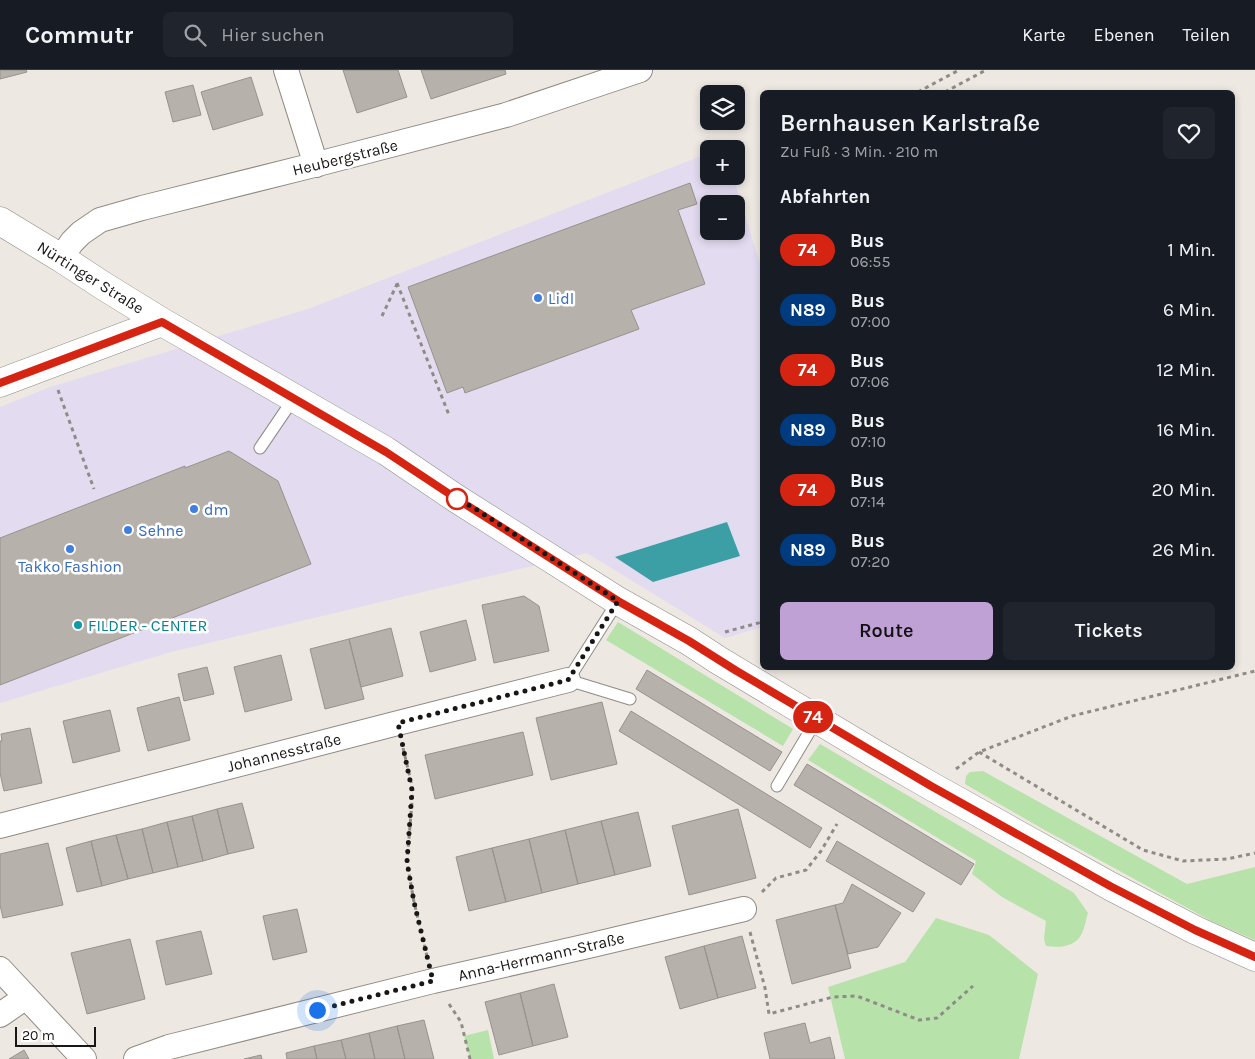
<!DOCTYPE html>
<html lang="de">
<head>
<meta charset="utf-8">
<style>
	:root { --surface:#171b24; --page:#20242c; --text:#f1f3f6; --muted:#9ea1a6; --line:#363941; --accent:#c0a1d6 }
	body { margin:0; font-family:Karla,sans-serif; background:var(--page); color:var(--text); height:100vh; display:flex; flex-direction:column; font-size:19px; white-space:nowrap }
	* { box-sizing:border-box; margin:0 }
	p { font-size:16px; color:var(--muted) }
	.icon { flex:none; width:28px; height:28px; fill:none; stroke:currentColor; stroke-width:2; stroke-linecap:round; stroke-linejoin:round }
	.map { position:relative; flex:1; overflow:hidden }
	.drawer { position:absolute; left:760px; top:20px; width:475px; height:580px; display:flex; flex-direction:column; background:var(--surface); border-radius:8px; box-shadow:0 2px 8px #0003 }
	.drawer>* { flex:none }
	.badge { padding:0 10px; border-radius:16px; font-size:18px; line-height:32px }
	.tools { position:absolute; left:700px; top:15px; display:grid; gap:10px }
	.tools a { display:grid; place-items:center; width:45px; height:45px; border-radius:8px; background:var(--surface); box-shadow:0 2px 8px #0003; font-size:25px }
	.scale { position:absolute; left:15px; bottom:12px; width:81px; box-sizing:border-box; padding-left:5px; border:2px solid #191715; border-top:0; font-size:14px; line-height:18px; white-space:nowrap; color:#191715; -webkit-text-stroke:4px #fff; paint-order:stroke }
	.you { position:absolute; width:25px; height:25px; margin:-12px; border:4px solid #fff; border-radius:50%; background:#1a73e8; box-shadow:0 0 0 8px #1a73e833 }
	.map>.badge { position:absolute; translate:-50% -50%; box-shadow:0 0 0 2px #fff }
	h2 { padding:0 20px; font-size:19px; line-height:45px }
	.round { display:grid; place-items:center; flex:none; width:52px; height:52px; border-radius:8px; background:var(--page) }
	.headline { display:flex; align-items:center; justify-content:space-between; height:85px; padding:0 20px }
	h1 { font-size:24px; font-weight:600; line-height:38px }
	.button { display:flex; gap:10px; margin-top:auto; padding:10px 20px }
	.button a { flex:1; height:58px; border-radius:8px; background:var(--accent); color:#111; font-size:20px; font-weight:600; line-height:58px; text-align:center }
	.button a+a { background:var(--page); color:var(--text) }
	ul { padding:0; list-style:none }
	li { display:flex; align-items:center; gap:15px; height:60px; padding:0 20px }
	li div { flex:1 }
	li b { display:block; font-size:19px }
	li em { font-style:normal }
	li .badge { min-width:55px; font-weight:700; text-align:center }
	header { display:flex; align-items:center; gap:30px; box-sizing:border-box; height:70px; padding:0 25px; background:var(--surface); border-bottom:1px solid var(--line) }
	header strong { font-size:24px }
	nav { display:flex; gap:28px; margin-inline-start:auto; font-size:18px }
	.search { width:350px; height:45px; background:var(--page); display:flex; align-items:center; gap:12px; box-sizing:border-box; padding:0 18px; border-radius:8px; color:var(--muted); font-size:19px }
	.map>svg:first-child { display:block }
	.commercial { fill:#e3dbf0; fill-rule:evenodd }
	.green { fill:#b7e2aa }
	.water { fill:#3b9fa5 }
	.building { fill:#b7b1ab; stroke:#98928d }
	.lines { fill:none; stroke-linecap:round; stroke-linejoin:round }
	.service-casing { stroke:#918b85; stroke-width:13 }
	.minor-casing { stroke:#918b85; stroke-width:26 }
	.secondary-casing { stroke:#918b85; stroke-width:29 }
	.path { stroke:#8f8b86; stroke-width:3; stroke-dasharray:4 4; stroke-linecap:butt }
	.service { stroke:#fff; stroke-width:11 }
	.minor { stroke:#fff; stroke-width:24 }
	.secondary { stroke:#fff; stroke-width:28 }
	.line-casing { stroke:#fff; stroke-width:11 }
	.line { stroke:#d62413; stroke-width:8 }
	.walk { stroke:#191715; stroke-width:5; stroke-dasharray:0 9 }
	.shop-dot { fill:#3f7fe0; stroke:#fff; stroke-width:2 }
	.stop-dot { fill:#fff; stroke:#d62413; stroke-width:2.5 }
	.culture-dot { fill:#0f9aa8; stroke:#fff; stroke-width:2 }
	.labels { text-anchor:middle; stroke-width:5; stroke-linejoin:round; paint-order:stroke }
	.street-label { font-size:16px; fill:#191715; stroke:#fff }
	.shop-label { font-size:16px; fill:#366cbe; stroke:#fff; text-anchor:start }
	.culture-label { font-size:16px; fill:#0d838f; stroke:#fff; text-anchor:start }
</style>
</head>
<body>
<header>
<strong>Commutr</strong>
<div class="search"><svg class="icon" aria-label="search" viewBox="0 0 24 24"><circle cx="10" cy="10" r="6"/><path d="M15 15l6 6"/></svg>Hier suchen</div>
<nav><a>Karte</a><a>Ebenen</a><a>Teilen</a></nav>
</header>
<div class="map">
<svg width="1255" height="989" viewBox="0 0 1255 989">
	<rect width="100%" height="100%" fill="#eee8e2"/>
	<!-- commercial -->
	<path class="commercial" d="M709 83V106H733L762 200V557L725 568 587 483 171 582 0 633V337L50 317 308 239ZM709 134H736V161H709Z"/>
	<!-- green -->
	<path class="green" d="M618 552 793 659 783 676 606 570Z
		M820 674 1074 823 1088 843C1086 849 1085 857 1082 863 1076 877 1059 878 1046 876L1044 869 1046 851 1002 827 972 804 976 791 808 690Z
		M983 701 1187 814 1255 797V870L1211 851 1041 758 965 714 966 706 970 702Z
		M936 848 989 865 1038 904 1019 989H845L828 917 905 892Z
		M488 960 494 989H470L464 966Z"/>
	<!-- water -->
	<path class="water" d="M727 452 740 486 653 512 615 487Z"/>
	<!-- building -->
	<path class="building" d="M0 0H26L27 2 0 9Z
		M343 0H398L407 27 357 43Z
		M421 0H505L506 4 431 29Z
		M251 7 263 45 213 60 201 22Z
		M193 15 201 45 173 52 165 22Z
		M690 113 697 134 678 140 705 214 631 240 639 259 465 323 463 317 447 323 408 217Z
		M229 381 278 411 311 494 0 615V468L185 396V398Z
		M524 526 539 536 549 581 494 593 482 535Z
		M466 550 476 590 430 602 420 562Z
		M391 558 403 606 361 617 349 569Z
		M349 569 364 629 325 639 310 579Z
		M281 585 292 630 245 642 234 597Z
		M207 597 214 624 184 631 178 604Z
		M647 600 782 682 770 701 636 619Z
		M179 627 190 670 148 681 137 638Z
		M602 632 617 694 551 710 536 648Z
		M110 640 120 681 73 693 63 651Z
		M631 641 822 758 810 778 619 661Z
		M30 658 42 713 4 721 0 703V671H2L1 664Z
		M523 662 533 705 435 729 425 685Z
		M807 694 974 794 961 815 794 715Z
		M242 733 254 778 228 784 217 739Z
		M217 739 228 784 203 791 192 746Z
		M738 739 756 808 689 825 672 756Z
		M638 742 651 796 615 805 601 751Z
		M192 746 203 791 178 797 167 752Z
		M601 751 615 805 578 814 565 760Z
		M167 752 178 797 153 803 142 759Z
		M142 759 153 803 128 809 116 765Z
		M565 760 578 814 542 823 529 769Z
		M116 765 128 809 102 816 91 771Z
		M529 769 542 823 506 832 492 778Z
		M91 771 102 816 77 822 66 778Z
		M837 771 925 823 913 842 826 791Z
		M48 773 63 835 3 848 0 835V784Z
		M492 778 506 832 469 841 456 787Z
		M852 814 901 843 878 877 848 884 835 835 843 833Z
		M835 835 851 898 792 914 776 850Z
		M297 839 307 882 273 890 263 846Z
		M201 861 212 904 166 915 156 871Z
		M742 866 756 918 718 928 704 876Z
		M130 869 145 929 87 944 71 883Z
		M704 876 718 928 680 939 665 887Z
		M554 914 568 967 533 976 520 923Z
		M520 923 533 976 499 985 485 932Z
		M424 950 434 989H405L397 956Z
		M805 953 810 973 830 967 835 989H770L764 963Z
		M397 956 405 989H375L369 963Z
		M369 963 375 989H346L341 970Z
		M341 970 346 989H317L314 976Z
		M314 976 317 989H287L286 983Z
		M24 980 29 989H9Z
		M261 985 262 989H244Z"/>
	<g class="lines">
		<!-- service casing -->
		<g class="service-casing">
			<path id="service" d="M260 378 294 328
				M618 531 568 610 630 629
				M777 716 817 649"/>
		</g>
		<!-- minor casing -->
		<g class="minor-casing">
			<path id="minor" d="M286 0 316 95
				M61 188 72 172 81 163 100 150 142 138 310 96 506 45 640 0
				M0 756 398 653 568 610
				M0 899 84 989
				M0 945 26 927
				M136 989 169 977 433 911 588 876 744 839"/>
		</g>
		<!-- secondary casing -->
		<g class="secondary-casing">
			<path id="secondary" d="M0 151 61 188 102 215 162 252 386 381 457 429 618 531 689 571 718 590 875 684 931 716 1110 816 1195 860 1255 887
				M0 313 162 252"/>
		</g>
		<!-- path -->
		<path class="path" d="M918 22 959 0
			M945 22 986 0
			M397 213 449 345
			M382 246 397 214
			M58 320 94 419
			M725 562 762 552
			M403 678 413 720 407 792 414 832 427 886
			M979 682 1143 780 1183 791 1227 789 1255 783
			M956 699 979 682 1072 646 1255 601
			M762 822 776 808 806 800 821 781 837 754
			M750 862 765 918 769 944 833 927 857 926 919 950 937 948 973 916
			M449 934 461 952 470 989"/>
		<!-- service -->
		<use href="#service" class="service"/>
		<!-- minor -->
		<use href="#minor" class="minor"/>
		<!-- secondary -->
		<use href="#secondary" class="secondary"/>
	</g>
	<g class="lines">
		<!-- line casing -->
		<g class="line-casing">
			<path id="line" d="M0 313 162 252 386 382 457 429 618 531 689 571 735 600 931 716 1110 816 1195 860 1255 887"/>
		</g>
		<!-- line -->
		<use href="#line" class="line"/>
		<!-- walk -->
		<path class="walk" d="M317 940 433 911 414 832 407 792 412 720 398 653 568 610 618 531 474 438 457 429"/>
	</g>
	<!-- markers -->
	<g class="shop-dot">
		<circle cx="538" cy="228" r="5"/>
		<circle cx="194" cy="439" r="5"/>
		<circle cx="128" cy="460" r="5"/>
		<circle cx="70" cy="479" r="5"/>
	</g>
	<circle class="stop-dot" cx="457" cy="429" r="10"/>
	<circle class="culture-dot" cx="78" cy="555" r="5"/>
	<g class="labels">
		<!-- street labels -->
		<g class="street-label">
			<text transform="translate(345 87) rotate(-14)" y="6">Heubergstraße</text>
			<text transform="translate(91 207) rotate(32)" y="6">Nürtinger Straße</text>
			<text transform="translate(284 682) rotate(-14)" y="6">Johannesstraße</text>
			<text transform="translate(541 886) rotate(-13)" y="6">Anna-Herrmann-Straße</text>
		</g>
		<!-- shop labels -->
		<g class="shop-label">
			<text x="548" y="234">Lidl</text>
			<text x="204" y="445">dm</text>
			<text x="138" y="466">Sehne</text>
			<text x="70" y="502" text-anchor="middle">Takko Fashion</text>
		</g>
		<!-- culture labels -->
		<g class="culture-label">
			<text x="88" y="561">FILDER - CENTER</text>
		</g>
	</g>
</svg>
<div class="tools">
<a><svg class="icon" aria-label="layers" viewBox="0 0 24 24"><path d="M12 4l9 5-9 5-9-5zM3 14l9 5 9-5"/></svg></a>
<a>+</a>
<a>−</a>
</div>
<div class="scale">20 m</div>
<div class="you" style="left:317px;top:940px"></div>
<b class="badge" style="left:813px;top:647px;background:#d62413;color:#fff">74</b>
<section class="drawer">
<div class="headline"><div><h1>Bernhausen Karlstraße</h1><p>Zu Fuß · 3 Min. · 210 m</p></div><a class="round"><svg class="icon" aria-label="heart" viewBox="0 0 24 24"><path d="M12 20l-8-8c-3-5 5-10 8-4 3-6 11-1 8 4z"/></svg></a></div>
<h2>Abfahrten</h2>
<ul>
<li><span class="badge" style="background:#d62413;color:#fff">74</span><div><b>Bus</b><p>06:55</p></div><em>1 Min.</em></li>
<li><span class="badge" style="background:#003b80;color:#fff">N89</span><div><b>Bus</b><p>07:00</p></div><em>6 Min.</em></li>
<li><span class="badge" style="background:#d62413;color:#fff">74</span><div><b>Bus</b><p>07:06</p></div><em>12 Min.</em></li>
<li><span class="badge" style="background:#003b80;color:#fff">N89</span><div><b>Bus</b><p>07:10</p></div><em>16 Min.</em></li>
<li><span class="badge" style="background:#d62413;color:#fff">74</span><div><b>Bus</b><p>07:14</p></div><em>20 Min.</em></li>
<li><span class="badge" style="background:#003b80;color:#fff">N89</span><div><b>Bus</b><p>07:20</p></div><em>26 Min.</em></li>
</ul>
<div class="button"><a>Route</a><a>Tickets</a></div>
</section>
</div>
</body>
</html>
